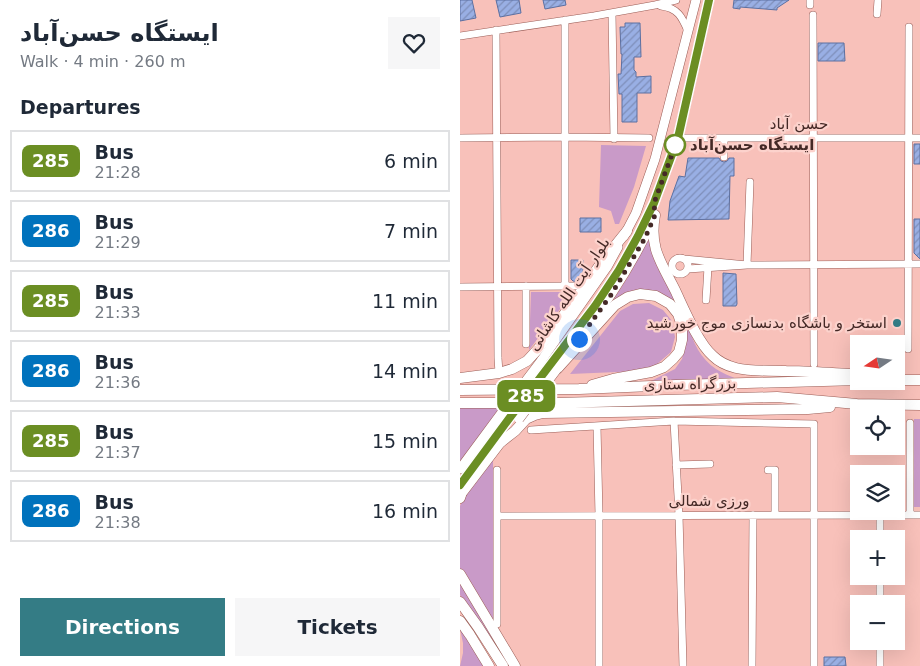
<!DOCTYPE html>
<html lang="en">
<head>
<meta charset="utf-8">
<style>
	:root { --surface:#fff; --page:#f6f6f7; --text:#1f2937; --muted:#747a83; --line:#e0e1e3; --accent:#347c85 }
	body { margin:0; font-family:"DejaVu Sans",Cairo,sans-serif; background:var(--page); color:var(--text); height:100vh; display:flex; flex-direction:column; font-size:19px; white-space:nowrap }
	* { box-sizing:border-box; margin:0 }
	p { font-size:16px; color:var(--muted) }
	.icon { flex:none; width:28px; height:28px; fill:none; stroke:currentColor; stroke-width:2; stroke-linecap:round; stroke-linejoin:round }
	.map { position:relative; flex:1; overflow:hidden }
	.side { display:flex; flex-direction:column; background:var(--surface); width:460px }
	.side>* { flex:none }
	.badge { padding:0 10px; border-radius:8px; font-size:18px; line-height:32px }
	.needle { width:32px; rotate:257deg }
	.fabs { position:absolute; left:390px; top:335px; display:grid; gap:10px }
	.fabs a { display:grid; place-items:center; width:55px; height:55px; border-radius:0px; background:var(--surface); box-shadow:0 5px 20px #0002; font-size:25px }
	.you { position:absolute; width:25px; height:25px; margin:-12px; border:4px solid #fff; border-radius:50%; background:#1a73e8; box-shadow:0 0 0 8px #1a73e833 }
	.map>.badge { position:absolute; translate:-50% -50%; box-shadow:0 0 0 2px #fff }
	h2 { padding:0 20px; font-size:19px; line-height:45px }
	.round { display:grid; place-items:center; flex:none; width:52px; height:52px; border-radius:0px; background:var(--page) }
	.overview { display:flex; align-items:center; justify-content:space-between; height:85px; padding:0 20px }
	h1 { font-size:24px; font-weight:700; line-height:38px }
	.cta { display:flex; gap:10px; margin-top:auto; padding:10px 20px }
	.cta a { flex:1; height:58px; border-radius:0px; background:var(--accent); color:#fff; font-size:20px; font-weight:700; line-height:58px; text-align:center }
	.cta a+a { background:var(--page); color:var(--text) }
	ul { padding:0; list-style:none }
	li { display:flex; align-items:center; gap:15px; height:62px; margin:0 10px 8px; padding:0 10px; border:2px solid var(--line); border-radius:0px }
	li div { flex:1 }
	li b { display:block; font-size:19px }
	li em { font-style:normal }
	li .badge { min-width:55px; font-weight:700; text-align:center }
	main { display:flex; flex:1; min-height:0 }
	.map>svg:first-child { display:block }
	.green { fill:#c99ac8 }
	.building { fill:url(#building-hatch); stroke:#5c70a1 }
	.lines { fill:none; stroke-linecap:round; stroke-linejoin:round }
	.minor-casing { stroke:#9b5e57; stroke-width:8 }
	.major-casing { stroke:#9b5e57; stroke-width:10 }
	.highway-casing { stroke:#9b5e57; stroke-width:11 }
	.minor { stroke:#fff; stroke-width:7 }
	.major { stroke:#fff; stroke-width:9 }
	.highway { stroke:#fff; stroke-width:10 }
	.major-bridge-casing { stroke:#9b5e57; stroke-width:10; stroke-linecap:butt }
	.major-bridge { stroke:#fff; stroke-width:9 }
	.line-casing { stroke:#fff; stroke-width:11 }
	.line { stroke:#6b8e23; stroke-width:8 }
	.walk { stroke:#442926; stroke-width:5; stroke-dasharray:0 9 }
	.stop-dot { fill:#fff; stroke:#6b8e23; stroke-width:2.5 }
	.poi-dot { fill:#347c85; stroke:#fcd2cc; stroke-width:2 }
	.labels { text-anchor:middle; stroke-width:4.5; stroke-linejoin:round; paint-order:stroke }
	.street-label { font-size:15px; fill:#442926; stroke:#fcd2cc }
	.stop-label { font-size:15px; font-weight:bold; fill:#442926; stroke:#fcd2cc; text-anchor:start }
	.poi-label { font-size:15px; fill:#442926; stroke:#fcd2cc; text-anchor:end }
</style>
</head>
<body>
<main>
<section class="side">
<div class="overview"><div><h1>ایستگاه حسن‌آباد</h1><p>Walk · 4 min · 260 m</p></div><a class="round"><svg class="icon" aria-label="heart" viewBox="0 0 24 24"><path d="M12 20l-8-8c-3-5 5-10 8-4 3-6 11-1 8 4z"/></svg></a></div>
<h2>Departures</h2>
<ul>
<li><span class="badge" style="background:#6b8e23;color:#fff">285</span><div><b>Bus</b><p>21:28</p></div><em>6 min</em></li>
<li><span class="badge" style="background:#0072bc;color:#fff">286</span><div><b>Bus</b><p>21:29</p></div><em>7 min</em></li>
<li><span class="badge" style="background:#6b8e23;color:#fff">285</span><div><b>Bus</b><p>21:33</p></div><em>11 min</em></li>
<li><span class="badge" style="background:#0072bc;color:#fff">286</span><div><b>Bus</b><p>21:36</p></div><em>14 min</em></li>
<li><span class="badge" style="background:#6b8e23;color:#fff">285</span><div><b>Bus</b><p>21:37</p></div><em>15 min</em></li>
<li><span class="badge" style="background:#0072bc;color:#fff">286</span><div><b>Bus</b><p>21:38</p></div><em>16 min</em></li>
</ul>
<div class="cta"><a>Directions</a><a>Tickets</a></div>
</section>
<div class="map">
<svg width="460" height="666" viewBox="0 0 460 666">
	<defs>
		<pattern id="building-hatch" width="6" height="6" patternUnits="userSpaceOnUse" patternTransform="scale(1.25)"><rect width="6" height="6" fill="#99afe4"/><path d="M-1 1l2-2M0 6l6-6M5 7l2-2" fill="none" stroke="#7e8eb9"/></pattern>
	</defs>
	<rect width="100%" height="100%" fill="#f8c1ba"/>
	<!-- green -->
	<path class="green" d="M141 145 186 146 174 187 159 224H155L151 211 139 207Z
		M189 239 229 325C232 342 241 359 256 369 262 373 270 376 277 379L189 382 215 369 222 359 224 350 226 330 203 295 150 305 168 277Z
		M71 292H113L69 350Z
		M189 303 203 310 212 321 215 337 211 352 196 365 181 371 110 374 160 311 173 304Z
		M41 407 0 463V408Z
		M454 419H460V507H454Z
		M33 458 34 623 0 568V506L4 497Z
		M0 581 49 666 0 595Z
		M0 629 25 666H0L3 653V643Z"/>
	<!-- building -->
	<path class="building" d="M0 0H12L16 18 0 21Z
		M36 0H59L61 13 40 17Z
		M83 0H105L106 5 85 9Z
		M274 0H329L317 8V10L280 7V9L273 8Z
		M165 23H180L181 57H174V70L176 72V77L191 76V93H177V122H162V94H159L158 74H161L162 54H161L160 27H165Z
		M358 43H384L385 61H358Z
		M454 144H460V164H454Z
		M228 158H259L261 161 264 162 267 161 269 158H274V176H270L269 219 208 220 210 201 219 176 225 177Z
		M120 218H141V232H120Z
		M454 219H460V259L454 253Z
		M111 260H123V277L119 282 113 281 111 279Z
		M263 273 276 274 277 304 276 306H263Z
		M364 657H385L386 666H364Z"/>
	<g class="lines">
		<!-- minor casing -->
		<g class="minor-casing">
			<path id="minor" d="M350 5V0
				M201 6C218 8 222 17 228 31
				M152 13 154 139
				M417 14 418 0
				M353 15 354 364
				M105 20V286
				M36 30 38 358 39 373
				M0 36 134 16 195 5 216 0
				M0 138 105 137 189 138
				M218 138H460
				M264 157V138
				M290 182 287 265 460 264
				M212 266a8 8 0 1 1 16 0a8 8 0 1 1-16 0Z
				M224 259 287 265 228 269
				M0 287 115 286
				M246 300 248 267
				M66 344V286
				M448 349 449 27
				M214 421 219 515 223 666
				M450 423V515
				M137 426 139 515V666
				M71 430 214 421 354 424V666
				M216 465 250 464
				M308 470H315V515
				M38 516 460 515
				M420 539V515
				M420 604V576
				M37 624V470
				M292 666 293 515
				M420 666V641"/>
		</g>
		<!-- major casing -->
		<g class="major-casing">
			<path id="major" d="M164 236 176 213 195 159 236 0
				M121 336C149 300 174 261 193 220
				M81 361 147 267 158 247
				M89 366 135 306 159 270 178 236 194 203 218 138 249 0
				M0 469 43 411
				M0 485 51 416
				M0 496 45 437"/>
		</g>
		<!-- highway casing -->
		<g class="highway-casing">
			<path id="highway" d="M195 215C189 248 201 262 215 290 224 309 238 343 253 356 259 362 268 366 276 368 292 372 309 370 326 371 347 371 369 373 390 374L399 376
				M97 369 155 305 168 297 180 294 196 296 210 304 218 314 222 326V340L219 352 213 359 204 367 191 372 153 379 132 385
				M0 378 39 373 52 369 67 361 79 348 123 289 142 262 167 231
				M436 380H460
				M0 390 119 389 216 385 399 380
				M0 403H97L317 397 397 404 460 405
				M41 442 55 431 66 419 75 415 83 413 348 409 370 407
				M0 498 1 495
				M0 574 55 666
				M0 602 18 627 43 666
				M0 621 10 635 29 666"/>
		</g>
		<!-- minor -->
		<use href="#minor" class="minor"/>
		<!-- major -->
		<use href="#major" class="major"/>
		<!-- highway -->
		<use href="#highway" class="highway"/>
		<!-- major-bridge casing -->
		<g class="major-bridge-casing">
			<path id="major-bridge" d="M43 411 81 361
				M51 416 89 366
				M59 419 97 369"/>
		</g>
		<!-- major-bridge -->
		<use href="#major-bridge" class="major-bridge"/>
	</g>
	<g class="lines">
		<!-- line casing -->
		<g class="line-casing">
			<path id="line" d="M0 485 51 416 135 306 159 270 178 236 194 203 218 138 249 0"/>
		</g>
		<!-- line -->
		<use href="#line" class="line"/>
		<!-- walk -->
		<path class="walk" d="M119 339 151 295 185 238 195 215 194 203 218 138 215 145"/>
	</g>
	<!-- markers -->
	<circle class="stop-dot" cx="215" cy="145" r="10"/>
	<circle class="poi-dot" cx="437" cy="323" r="5"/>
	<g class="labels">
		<!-- street labels -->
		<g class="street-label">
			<text x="339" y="129">حسن آباد</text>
			<text transform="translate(109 294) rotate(-56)" y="5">بلوار آیت الله کاشانی</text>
			<text transform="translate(230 384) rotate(-1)" y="5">بزرگراه ستاری</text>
			<text x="249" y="506">ورزی شمالی</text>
		</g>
		<!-- stop labels -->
		<g class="stop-label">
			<text x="230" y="150">ایستگاه حسن‌آباد</text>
		</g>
		<!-- poi labels -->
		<g class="poi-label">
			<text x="427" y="328">استخر و باشگاه بدنسازی موج خورشید</text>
		</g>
	</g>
</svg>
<div class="fabs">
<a><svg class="needle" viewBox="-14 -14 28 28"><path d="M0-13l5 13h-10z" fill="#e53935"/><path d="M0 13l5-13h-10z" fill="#747a83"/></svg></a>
<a><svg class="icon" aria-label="locate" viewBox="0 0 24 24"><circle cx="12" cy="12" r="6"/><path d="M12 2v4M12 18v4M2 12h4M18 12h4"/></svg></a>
<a><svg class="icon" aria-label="layers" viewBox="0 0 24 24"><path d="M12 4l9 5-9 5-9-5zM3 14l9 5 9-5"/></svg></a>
<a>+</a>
<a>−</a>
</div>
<div class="you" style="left:119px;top:339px"></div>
<b class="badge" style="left:66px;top:396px;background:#6b8e23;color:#fff">285</b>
</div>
</main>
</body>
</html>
